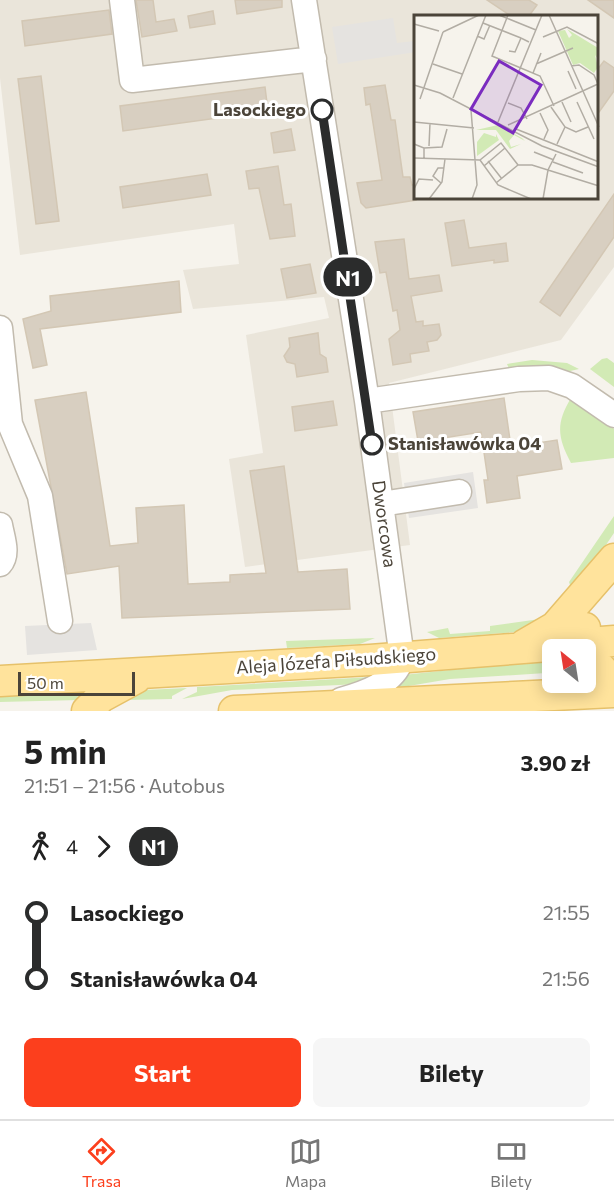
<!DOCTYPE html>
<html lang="pl">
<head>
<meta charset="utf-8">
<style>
	:root { --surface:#fff; --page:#f6f6f6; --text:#222; --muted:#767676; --line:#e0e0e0; --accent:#fc3f1d }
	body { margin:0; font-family:Commissioner,sans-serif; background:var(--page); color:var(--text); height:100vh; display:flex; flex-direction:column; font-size:22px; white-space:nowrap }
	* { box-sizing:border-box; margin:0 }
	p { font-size:20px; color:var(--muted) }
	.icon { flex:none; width:33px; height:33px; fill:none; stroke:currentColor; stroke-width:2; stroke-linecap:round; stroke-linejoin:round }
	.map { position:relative; height:711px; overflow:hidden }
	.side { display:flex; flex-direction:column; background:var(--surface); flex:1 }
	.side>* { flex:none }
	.badge { padding:0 12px; border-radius:20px; font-size:21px; line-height:39px }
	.needle { width:39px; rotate:330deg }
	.fabs { position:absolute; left:542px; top:639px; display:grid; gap:12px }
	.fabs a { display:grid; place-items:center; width:54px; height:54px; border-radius:9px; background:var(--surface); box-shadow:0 3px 15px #0003; font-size:30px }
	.scale { position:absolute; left:18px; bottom:15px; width:117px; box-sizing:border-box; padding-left:6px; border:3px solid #4b4439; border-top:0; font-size:16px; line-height:21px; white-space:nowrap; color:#4b4439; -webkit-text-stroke:4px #fff; paint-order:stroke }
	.map>.badge { position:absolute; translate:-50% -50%; box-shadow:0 0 0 3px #fff }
	.legs { display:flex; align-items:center; gap:9px; height:66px; padding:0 24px; font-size:20px }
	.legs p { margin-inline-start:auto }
	.summary { display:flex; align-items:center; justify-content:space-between; height:102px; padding:0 24px }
	h1 { font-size:33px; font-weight:700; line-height:45px }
	.button { display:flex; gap:12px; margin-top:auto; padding:12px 24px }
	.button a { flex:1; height:69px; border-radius:9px; background:var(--accent); color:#fff; font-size:24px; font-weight:700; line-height:69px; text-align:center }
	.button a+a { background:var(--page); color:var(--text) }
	ul { padding:0 24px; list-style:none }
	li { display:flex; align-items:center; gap:21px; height:66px; font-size:22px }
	li i { display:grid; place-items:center; width:9px; height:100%; margin:0 8px; background:currentColor }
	li i::after { content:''; width:15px; height:15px; margin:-8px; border:4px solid; border-radius:50%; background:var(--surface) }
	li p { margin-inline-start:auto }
	li:first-child i { background:linear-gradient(#0000 50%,currentColor 0) }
	li:last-child i { background:linear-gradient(currentColor 50%,#0000 0) }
	.tabs { display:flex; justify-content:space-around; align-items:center; height:84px; border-top:2px solid var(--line); background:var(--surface); font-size:16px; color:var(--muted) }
	.tabs a { display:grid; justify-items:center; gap:3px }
	.tabs .current { color:var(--accent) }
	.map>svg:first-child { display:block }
	.residential { fill:#eae5da; fill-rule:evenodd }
	.green { fill:#d2eab5 }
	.parking { fill:#e5e3e0 }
	.building { fill:#d8cfc1; stroke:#d3c7b4; stroke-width:1.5 }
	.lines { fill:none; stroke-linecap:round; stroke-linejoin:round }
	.minor-casing { stroke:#c2bbae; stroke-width:27 }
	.major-casing { stroke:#e6c16a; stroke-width:33 }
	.minor { stroke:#fff; stroke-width:24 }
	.major { stroke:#ffe39c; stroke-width:30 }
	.line-1-casing { stroke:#fff; stroke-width:14 }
	.line-1 { stroke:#2b2c2c; stroke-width:9 }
	.stop-1-dot { fill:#fff; stroke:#2b2c2c; stroke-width:3 }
	.labels { text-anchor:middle; stroke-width:6; stroke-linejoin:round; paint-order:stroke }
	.stop-label { font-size:18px; font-weight:bold; fill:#4b4439; stroke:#fff; text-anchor:end }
	.street-label { font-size:18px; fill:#4b4439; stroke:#fff }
	.inset-road { fill:none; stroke:#b2ada4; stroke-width:1.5 }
	.view { fill:#7b2cbf; fill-opacity:0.15; stroke:#7b2cbf; stroke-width:3 }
	.inset-edge { fill:none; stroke:#4b4439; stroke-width:3 }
</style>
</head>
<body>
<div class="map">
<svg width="614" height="711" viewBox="0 0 614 711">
	<rect width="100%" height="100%" fill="#f6f3ec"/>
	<!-- residential -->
	<path class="residential" d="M0 0H614V267L561 340 389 383 410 545 245 567 229 459 263 453 246 335 329 318 324 297 193 309 183 270 239 264 234 224 20 255 0 78ZM416 16H598V198H416Z"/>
	<!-- green -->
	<path class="green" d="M607 358 614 363V387L590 369 602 359Z
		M532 360 567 363 579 369 566 372 510 371 507 364Z
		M571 398 614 429V458L571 463C557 437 556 423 571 398Z
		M614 516V533L573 594 569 582Z
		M540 619 530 629 515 632 439 638 427 632 448 628 450 634 490 631V626Z
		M375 638 360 644 287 648 286 641Z
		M552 659V672L546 673 450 679 391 689 403 675Z
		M372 677 360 684 232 690 182 699 197 692V687Z
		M187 688 172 696V699L125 700 144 690Z
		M58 690 80 697 79 700 0 702V691Z"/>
	<!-- parking -->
	<path class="parking" d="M393 18 397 43 414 41 416 52 338 64 332 27Z
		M473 472 478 508 409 518 404 483Z
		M91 623 97 650 27 655 25 626Z"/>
	<!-- building -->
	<path class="building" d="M136 0H153L156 22 174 19 177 31 142 37Z
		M235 0H282V7L237 14Z
		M487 0H529L537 5 529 16H511Z
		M588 0H614V18Z
		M109 10 112 34 25 46 22 21Z
		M213 11 215 24 190 28 188 16Z
		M604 61 614 68V91L597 115V70Z
		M41 76 59 221 36 224 18 79Z
		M385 85 391 120H395L403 177H410L412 185 416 184V200L366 208 361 203 357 183 382 180 370 104 366 105 364 88Z
		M265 87 268 111 123 131 120 106Z
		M291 129 295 150 274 153 271 133Z
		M278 166 284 205 291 204 295 236 270 239 259 188 249 189 246 171Z
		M207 174 211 195 123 208 120 187Z
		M614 194V237L560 316 540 302Z
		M464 220 469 248 506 243 508 261 494 263V260L452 266 445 223Z
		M404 239 409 279 439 275 442 291 411 296 416 322 423 321V326L439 324 441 335 437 340 427 342 429 351 410 354 411 362 393 365 389 339 400 330 397 310 393 311 386 272 380 273 375 242Z
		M310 264 316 293 287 298 281 269Z
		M179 281 181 312 40 329 47 365 33 368 23 319 51 311 50 296Z
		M318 333 320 354 326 358 328 372 297 377 295 364 287 362 284 356 290 347 289 338Z
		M86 392 110 546 138 543 136 508 184 505 188 584 230 582V575L266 573 250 471 284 466 298 572 347 569 350 609 122 618 119 566 67 574 35 400Z
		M504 398 511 447 557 440 562 469 517 476 520 498 487 503 484 480H488L481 432 443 438 444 443 419 447 413 412Z
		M333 401 337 425 295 431 292 407Z"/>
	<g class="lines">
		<!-- minor casing -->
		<g class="minor-casing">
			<path id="minor" d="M122 0 132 80 314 59
				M304 0 367 401 402 658C394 684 365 693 341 700
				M0 328 10 424 40 496 60 621
				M367 401 519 379 549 378 572 386 614 415
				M381 504 459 492
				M0 525C2 537 9 554 0 564"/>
		</g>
		<!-- major casing -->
		<g class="major-casing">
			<path id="major" d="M585 628C584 648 596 669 614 679
				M524 645 555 627 614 559
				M0 681 370 660 614 641
				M87 711 101 697 136 678
				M234 711 614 692"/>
		</g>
		<!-- minor -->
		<use href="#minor" class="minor"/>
		<!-- major -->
		<use href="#major" class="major"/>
	</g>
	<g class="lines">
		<!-- line-1 casing -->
		<g class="line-1-casing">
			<path id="line-1" d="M322 110 372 444"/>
		</g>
		<!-- line-1 -->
		<use href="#line-1" class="line-1"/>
	</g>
	<!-- markers -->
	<g class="stop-1-dot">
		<circle cx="322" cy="110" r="10"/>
		<circle cx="372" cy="444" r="10"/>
	</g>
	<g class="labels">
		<!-- stop labels -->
		<g class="stop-label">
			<text x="306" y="116">Lasockiego</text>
			<text x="388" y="450" text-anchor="start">Stanisławówka 04</text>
		</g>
		<!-- street labels -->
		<g class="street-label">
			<text transform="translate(384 524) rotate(82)" y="6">Dworcowa</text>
			<text transform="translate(336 661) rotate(-4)" y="6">Aleja Józefa Piłsudskiego</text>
		</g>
	</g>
	<!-- overview -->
	<g transform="translate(414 15)">
		<rect width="184" height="184" fill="#f6f3ec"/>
		<path d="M153 14 184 33V44L181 40 184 52 180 58 166 48 159 50 144 16 151 15 155 23 158 20ZM84 110 108 123 111 126 100 120 95 126 97 132 107 129 96 134 82 115H62ZM70 118 82 122V119L85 125 63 141V127Z" fill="#d2eab5"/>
		<path class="inset-road" d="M85 0 122 15M94 0 78 41 126 61 140 91M135 0 185 112M69 8 107 23M0 9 25 16M29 17 65 0M63 21 70 24 76 10M129 22 153 12 185 29M95 36 101 37 107 23 115 27M19 49 48 59M122 49 159 33M157 51 165 50 180 60 184 69M154 56 162 74M119 58 127 38M0 70 26 78 128 131 185 152M39 83 72 0M6 84 29 17M148 87 157 107M163 87 180 124M94 88 107 93 113 104M137 92 151 112 162 117 174 112M57 95 63 170 58 184M126 98 134 115 130 124M0 107 60 113M84 107 128 0M94 110 184 69M102 114 185 147M0 129 10 133V143M143 129 151 112M15 131 16 108M10 133 28 132 33 114M120 137 140 145M0 143 66 145 84 170 117 184M66 145 87 128 104 150 82 168M74 146 88 164M139 147 169 158M104 150H118L185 171M70 151 91 133M27 168 19 161 24 153H30M0 174 5 164 19 165M15 184 28 167 31 144M129 184 134 155 142 139"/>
		<path class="view" d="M85 46 127 70 99 118 57 94Z"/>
		<rect width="184" height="184" class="inset-edge"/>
	</g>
</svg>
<div class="fabs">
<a><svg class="needle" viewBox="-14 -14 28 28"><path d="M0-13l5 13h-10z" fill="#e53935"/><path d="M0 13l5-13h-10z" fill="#767676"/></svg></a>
</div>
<div class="scale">50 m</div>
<b class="badge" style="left:348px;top:277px;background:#2b2c2c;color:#fff">N1</b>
</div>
<section class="side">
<div class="summary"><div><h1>5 min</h1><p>21:51 – 21:56 · Autobus</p></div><b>3.90 zł</b></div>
<div class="legs"><svg class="icon" aria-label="walk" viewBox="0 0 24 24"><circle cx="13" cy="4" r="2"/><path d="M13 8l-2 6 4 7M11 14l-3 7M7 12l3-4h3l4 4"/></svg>4<svg class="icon" aria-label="forward" viewBox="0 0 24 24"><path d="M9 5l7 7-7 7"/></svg><b class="badge" style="background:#2b2c2c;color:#fff">N1</b></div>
<ul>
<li><i style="color:#2b2c2c"></i><b>Lasockiego</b><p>21:55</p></li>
<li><i style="color:#2b2c2c"></i><b>Stanisławówka 04</b><p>21:56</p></li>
</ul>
<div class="button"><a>Start</a><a>Bilety</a></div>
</section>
<nav class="tabs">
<a class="current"><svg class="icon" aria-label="directions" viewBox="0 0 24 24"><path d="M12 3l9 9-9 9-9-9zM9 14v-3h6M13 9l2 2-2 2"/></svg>Trasa</a>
<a><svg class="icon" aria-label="map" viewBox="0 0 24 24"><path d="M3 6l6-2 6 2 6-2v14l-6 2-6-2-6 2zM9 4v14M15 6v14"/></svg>Mapa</a>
<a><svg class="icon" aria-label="tickets" viewBox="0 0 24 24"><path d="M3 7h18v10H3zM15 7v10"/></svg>Bilety</a>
</nav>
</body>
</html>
